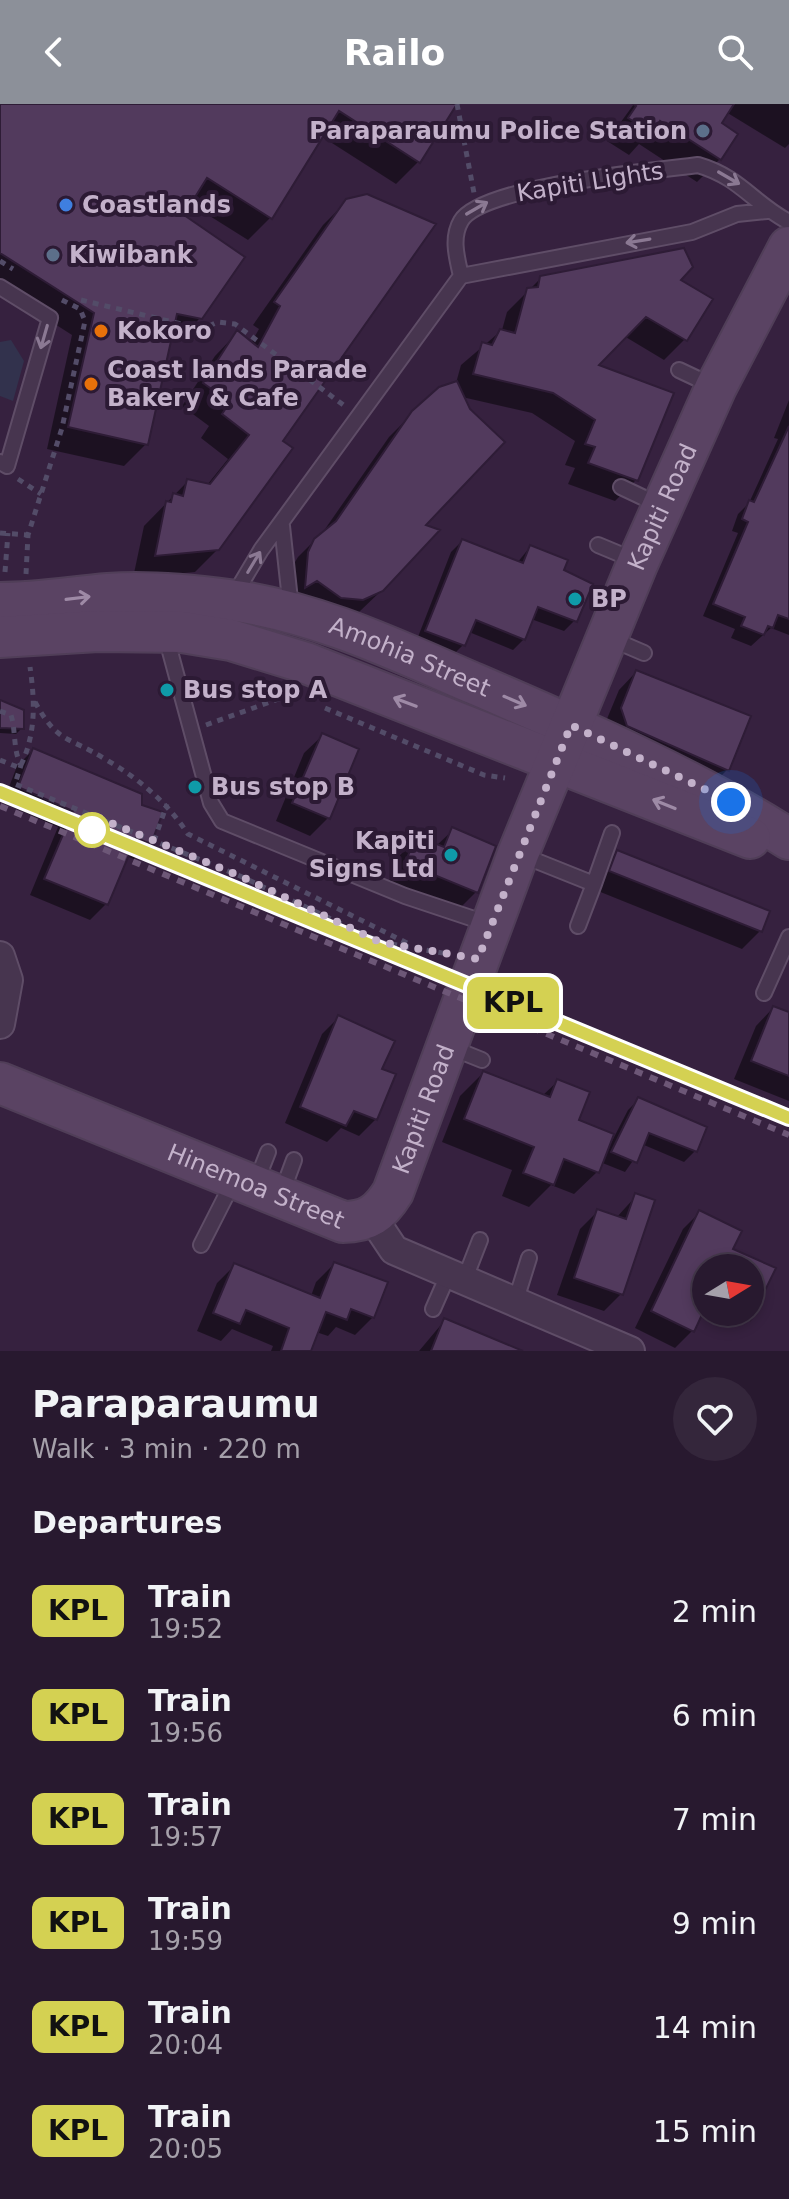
<!DOCTYPE html>
<html lang="en">
<head>
<meta charset="utf-8">
<style>
	:root { --surface:#28192f; --page:#34263b; --text:#f1f3f6; --muted:#a5a0aa; --line:#44384b; --accent:#8c9099 }
	body { margin:0; font-family:"DejaVu Sans",sans-serif; background:var(--page); color:var(--text); height:100vh; display:flex; flex-direction:column; font-size:30px; white-space:nowrap }
	* { box-sizing:border-box; margin:0 }
	p { font-size:26px; color:var(--muted) }
	.icon { flex:none; width:44px; height:44px; fill:none; stroke:currentColor; stroke-width:2; stroke-linecap:round; stroke-linejoin:round }
	.map { position:relative; height:1247px; overflow:hidden }
	.drawer { display:flex; flex-direction:column; background:var(--surface); flex:1 }
	.drawer>* { flex:none }
	.badge { padding:0 16px; border-radius:12px; font-size:28px; line-height:52px }
	.needle { width:52px; rotate:79deg }
	.fabs { position:absolute; left:692px; top:1150px; display:grid; gap:16px }
	.fabs a { display:grid; place-items:center; width:72px; height:72px; border-radius:50%; background:var(--surface); box-shadow:0 4px 12px #0003,0 0 0 2px var(--line); font-size:40px }
	.you { position:absolute; width:40px; height:40px; margin:-20px; border:6px solid #fff; border-radius:50%; background:#1a73e8; box-shadow:0 0 0 12px #1a73e833 }
	.map>.badge { position:absolute; translate:-50% -50%; box-shadow:0 0 0 4px #fff }
	h2 { padding:0 32px; font-size:30px; line-height:72px }
	.round { display:grid; place-items:center; flex:none; width:84px; height:84px; border-radius:42px; background:var(--page) }
	.overview { display:flex; align-items:center; justify-content:space-between; height:136px; padding:0 32px }
	h1 { font-size:38px; font-weight:700; line-height:60px }
	ul { padding:0; list-style:none }
	li { display:flex; align-items:center; gap:24px; height:104px; padding:0 32px }
	li div { flex:1 }
	li b { display:block; font-size:30px }
	li em { font-style:normal }
	li .badge { min-width:88px; font-weight:700; text-align:center }
	header { display:flex; justify-content:space-between; align-items:center; height:104px; padding:0 32px; background:var(--accent); color:#fff; font-size:36px; font-weight:700 }
	.map>svg:first-child { display:block }
	.green { fill:#32324d }
	.shadow { fill:#0007 }
	.building { fill:#523a5d; stroke:#2e1c36; stroke-width:2 }
	.lines { fill:none; stroke-linecap:round; stroke-linejoin:round }
	.lane-casing { stroke:#5f4d67; stroke-width:18 }
	.street-casing { stroke:#5f4d67; stroke-width:32 }
	.secondary-casing { stroke:#503e58; stroke-width:44 }
	.path { stroke:#534c68; stroke-width:5; stroke-dasharray:6 6; stroke-linecap:butt }
	.lane { stroke:#47354f; stroke-width:14 }
	.street { stroke:#47354f; stroke-width:28 }
	.secondary { stroke:#5a4363; stroke-width:40 }
	.rail { stroke:#6d5777; stroke-width:6; stroke-dasharray:8 8; stroke-linecap:butt }
	.oneway { stroke:#8b7993 }
	.oneway2 { stroke:#9e8aa6 }
	.line-casing { stroke:#fff; stroke-width:18 }
	.line { stroke:#d4d152; stroke-width:12 }
	.walk { stroke:#c3b1ca; stroke-width:8; stroke-dasharray:0 14.4 }
	.service-dot { fill:#5c6f8a; stroke:#2c1a34; stroke-width:3 }
	.shop-dot { fill:#3f7fe0; stroke:#2c1a34; stroke-width:3 }
	.food-dot { fill:#e8710a; stroke:#2c1a34; stroke-width:3 }
	.culture-dot { fill:#0f9aa8; stroke:#2c1a34; stroke-width:3 }
	.stop-dot { fill:#fff; stroke:#d4d152; stroke-width:4 }
	.labels { text-anchor:middle; stroke-width:8; stroke-linejoin:round; paint-order:stroke }
	.poi-label { font-size:24px; font-weight:bold; fill:#c3b1ca; stroke:#2c1a34; text-anchor:start }
	.street-label { font-size:24px; fill:#c3b1ca; stroke:#2c1a34 }
</style>
</head>
<body>
<header><svg class="icon" aria-label="back" viewBox="0 0 24 24"><path d="M15 5l-7 7 7 7"/></svg>Railo<svg class="icon" aria-label="search" viewBox="0 0 24 24"><circle cx="10" cy="10" r="6"/><path d="M15 15l6 6"/></svg></header>
<div class="map">
<svg width="789" height="1247" viewBox="0 0 789 1247">
	<rect width="100%" height="100%" fill="#36213f"/>
	<!-- green -->
	<path class="green" d="M11 236 24 257 13 297 0 292V238Z"/>
	<!-- shadow -->
	<path class="shadow" d="M0 0H445L419 57 396 80 321 32 271 113 248 136 189 99 181 111 200 214 178 237 169 235 146 340 124 362 47 345 72 231 0 185Z
		M634 0H789V40L785 44 726 8 719 20 720 55 697 78 639 40 629 51 607 37Z
		M347 97 281 337 218 445 195 468 133 474 144 422 188 377 207 381 228 355 201 334 209 322 182 302 215 252 237 229 251 239 259 225 253 221 323 121Z
		M541 174 678 176 685 235 664 256 624 232 595 262 636 376 615 397 568 380 575 364 565 361 575 337 532 309 462 293 468 306 422 421 382 486 358 509 338 518 293 499 286 473 298 453 323 428 389 333 413 309 456 279 461 261 502 226 507 208Z
		M789 296V531L771 524 751 542 731 534 735 525 703 512 738 429 732 427 738 410 749 399 778 335 774 334Z
		M462 437 517 459 530 443 561 467 575 516 564 527 531 515 524 535 513 546 469 528 463 541 452 552 416 538 451 448Z
		M636 568 727 666 710 683 604 622 619 586Z
		M0 598 22 624 16 630 0 629Z
		M322 632 357 646 328 714 310 732 276 717 304 649Z
		M33 646 140 702 150 739 134 755 126 752 106 800 90 816 30 791 58 723 3 699 17 662Z
		M453 726 494 743 476 788 458 806 389 777 399 752 417 734 436 742Z
		M617 748 767 808 760 827 742 845 593 785 599 766Z
		M773 904 789 910V997L734 975 756 922Z
		M339 913 379 966 376 1015 359 1032 341 1024 327 1038 285 1019 322 930Z
		M483 969 542 992 558 977 577 1017 610 1041 628 1006 639 995 695 1047 684 1058 644 1041 625 1068 600 1058 597 1068 574 1090 551 1081 529 1103 502 1092 512 1066 442 1038 460 992Z
		M636 1092 621 1190 604 1207 557 1191 580 1125 598 1107 616 1114Z
		M700 1108 731 1146 772 1164 750 1205V1164H706V1202L692 1227 675 1244 635 1224 683 1125Z
		M334 1160 373 1213 355 1231 336 1223 328 1232 316 1228 309 1247H271L273 1242 232 1225 221 1237 197 1227 217 1179 235 1161 311 1192 316 1178Z
		M720 1208H747L739 1216Z
		M445 1216 484 1247H419Z"/>
	<!-- building -->
	<path class="building" d="M0 0H457L420 59 339 7 272 115 207 74 184 111 245 153 202 215 177 210 148 341 68 323 94 209 0 149Z
		M633 0H734L722 19 738 30 721 56 660 17 653 29 628 14 636 2Z
		M367 90 436 120 283 337 293 344 219 446 155 452 166 397 171 398 173 389 183 392 187 375 210 380 249 331 222 310 230 298 203 279 237 226 258 243 280 202 274 198 346 95Z
		M684 144 693 163 681 176 713 195 687 237 646 213 599 261 674 289 638 377 588 359 595 343 585 340 595 316 553 289 473 270 482 238 492 241 500 225 515 229 527 184 538 183 540 172Z
		M457 277 470 305 505 338 426 421 440 426 383 487 363 496 341 494 317 477 305 484 308 448 314 435 336 417 412 307 439 283Z
		M789 322V515L778 511 773 524 768 522 764 531 741 522 745 513 713 500 748 418 742 415 749 396 754 398Z
		M462 435 523 459 530 441 568 456 564 466 593 480 577 518 538 503 525 536 476 516 465 542 425 527Z
		M636 566 751 612 729 667 627 622 621 604Z
		M0 596 24 606V625L0 624Z
		M322 629 359 645 330 715 292 699Z
		M33 644 142 690V701L163 708 151 740 136 734 108 801 44 775 73 707 18 683Z
		M452 723 496 742 478 789 405 759 416 732 444 743Z
		M617 746 770 807 762 828 609 767Z
		M773 902 789 908V972L751 957Z
		M338 911 395 937 382 965 396 970 377 1016 354 1007 346 1022 300 1003Z
		M483 967 550 993 557 975 590 988 579 1016 614 1030 599 1069 564 1055 554 1081 523 1069 534 1043 464 1015Z
		M638 993 707 1023 697 1048 649 1029 637 1059 611 1048Z
		M635 1089 655 1096 623 1191 574 1174 597 1105 626 1115Z
		M699 1106 742 1127 733 1145 776 1164 750 1217V1164H706V1202L694 1228 651 1207Z
		M334 1158 388 1178 374 1214 351 1205 347 1216 326 1208 311 1247H281L289 1224 246 1206 240 1220 213 1209 234 1159 320 1194Z
		M444 1214 523 1247H431Z"/>
	<g class="lines">
		<!-- lane casing -->
		<g class="lane-casing">
			<path id="lane" d="M461 172 692 128 737 110 767 107
				M0 183 50 214 7 362 0 358
				M679 266 715 283
				M621 383 659 401
				M282 422 291 505
				M598 441 634 456
				M233 493 261 446 461 172C457 154 451 134 461 117 481 82 654 67 698 61 740 73 754 100 789 118
				M165 529 211 699 222 717 405 792 489 820
				M609 534 644 549
				M519 750 594 780 612 729
				M578 822 594 780
				M764 889 789 833
				M447 942 482 956
				M255 1081 268 1048
				M281 1091 294 1056
				M201 1141 233 1078
				M464 1177 480 1136
				M515 1199 529 1154
				M433 1205 448 1171"/>
		</g>
		<!-- street casing -->
		<g class="street-casing">
			<path id="street" d="M0 852 8 876 0 920
				M372 1113 394 1146 630 1247"/>
		</g>
		<!-- secondary casing -->
		<g class="secondary-casing">
			<g id="secondary">
				<path id="s1" d="M0 499C37 499 72 493 108 490 148 487 190 491 229 496 315 507 396 546 475 580 582 626 690 673 789 735"/>
				<path d="M0 533 98 527 182 528 231 536 306 559 750 734"/>
				<path id="s2" d="M0 979 343 1118C368 1118 380 1109 393 1088L518 750 638 458 716 283 789 143"/>
			</g>
		</g>
		<!-- path -->
		<path class="path" d="M457 0 474 89
			M0 157 13 165
			M81 196 202 225 218 218 235 220 346 303
			M18 375 41 390
			M0 429 28 431
			M5 468 8 429
			M26 470 28 431 62 324 85 217 80 205 58 194
			M35 598C58 640 68 632 105 655 139 675 166 697 188 730L409 840
			M325 604 484 671 505 674
			M0 607 11 611C16 627 13 647 21 661L15 680 240 772 380 838 448 850
			M206 621 295 589
			M0 656 20 664
			M21 661C36 629 35 598 30 563
			M154 737 167 700"/>
		<!-- lane -->
		<use href="#lane" class="lane"/>
		<!-- street -->
		<use href="#street" class="street"/>
		<!-- secondary -->
		<use href="#secondary" class="secondary"/>
		<!-- rail -->
		<path class="rail" d="M0 688 789 1014
			M0 702 789 1031"/>
	</g>
	<!-- one-way arrows -->
	<defs><path id="oneway-shaft" d="M-6 0H5M1.5-3L5.5 0L1.5 3" fill="none" stroke-width="1.6" stroke-linecap="round" stroke-linejoin="round" transform="scale(2)"/></defs>
	<g class="oneway">
		<use href="#oneway-shaft" transform="translate(729 74) rotate(30)"/>
		<use href="#oneway-shaft" transform="translate(477 104) rotate(-30)"/>
		<use href="#oneway-shaft" transform="translate(638 137) rotate(171)"/>
		<use href="#oneway-shaft" transform="translate(44 233) rotate(106)"/>
		<use href="#oneway-shaft" transform="translate(254 458) rotate(-59)"/>
	</g>
	<g class="oneway2">
		<use href="#oneway-shaft" transform="translate(78 494) rotate(-7)"/>
		<use href="#oneway-shaft" transform="translate(515 597) rotate(23)"/>
		<use href="#oneway-shaft" transform="translate(405 598) rotate(-159)"/>
		<use href="#oneway-shaft" transform="translate(664 700) rotate(-158)"/>
	</g>
	<g class="lines">
		<!-- line casing -->
		<g class="line-casing">
			<path id="line" d="M0 688 789 1014"/>
		</g>
		<!-- line -->
		<use href="#line" class="line"/>
		<!-- walk -->
		<path class="walk" d="M92 726 99 714 240 772 380 838 478 855 571 621 731 698"/>
	</g>
	<!-- markers -->
	<g class="service-dot">
		<circle cx="703" cy="27" r="8"/>
		<circle cx="53" cy="151" r="8"/>
	</g>
	<circle class="shop-dot" cx="66" cy="101" r="8"/>
	<g class="food-dot">
		<circle cx="101" cy="227" r="8"/>
		<circle cx="91" cy="280" r="8"/>
	</g>
	<g class="culture-dot">
		<circle cx="575" cy="495" r="8"/>
		<circle cx="167" cy="586" r="8"/>
		<circle cx="195" cy="683" r="8"/>
		<circle cx="451" cy="751" r="8"/>
	</g>
	<circle class="stop-dot" cx="92" cy="726" r="16"/>
	<g class="labels">
		<!-- poi labels -->
		<g class="poi-label">
			<text x="687" y="35" text-anchor="end">Paraparaumu Police Station</text>
			<text x="82" y="109">Coastlands</text>
			<text x="69" y="159">Kiwibank</text>
			<text x="117" y="235">Kokoro</text>
			<text x="107" y="274">Coast lands Parade<tspan x="107" dy="28">Bakery &amp; Cafe</tspan></text>
			<text x="591" y="503">BP</text>
			<text x="183" y="594">Bus stop A</text>
			<text x="211" y="691">Bus stop B</text>
			<text x="435" y="745" text-anchor="end">Kapiti<tspan x="435" dy="28">Signs Ltd</tspan></text>
		</g>
		<!-- street labels -->
		<g class="street-label">
			<text transform="translate(590 78) rotate(-9)" y="8">Kapiti Lights</text>
			<text dy="8" stroke="none"><textPath href="#s2" startOffset="1168">Kapiti Road</textPath></text>
			<text dy="8" stroke="none"><textPath href="#s1" startOffset="420">Amohia Street</textPath></text>
			<text dy="8" stroke="none"><textPath href="#s2" startOffset="520">Kapiti Road</textPath></text>
			<text dy="8" stroke="none"><textPath href="#s2" startOffset="276">Hinemoa Street</textPath></text>
		</g>
	</g>
</svg>
<div class="fabs">
<a><svg class="needle" viewBox="-14 -14 28 28"><path d="M0-13l5 13h-10z" fill="#e53935"/><path d="M0 13l5-13h-10z" fill="#a5a0aa"/></svg></a>
</div>
<div class="you" style="left:731px;top:698px"></div>
<b class="badge" style="left:513px;top:899px;background:#d4d152;color:#111">KPL</b>
</div>
<section class="drawer">
<div class="overview"><div><h1>Paraparaumu</h1><p>Walk · 3 min · 220 m</p></div><a class="round"><svg class="icon" aria-label="heart" viewBox="0 0 24 24"><path d="M12 20l-8-8c-3-5 5-10 8-4 3-6 11-1 8 4z"/></svg></a></div>
<h2>Departures</h2>
<ul>
<li><span class="badge" style="background:#d4d152;color:#111">KPL</span><div><b>Train</b><p>19:52</p></div><em>2 min</em></li>
<li><span class="badge" style="background:#d4d152;color:#111">KPL</span><div><b>Train</b><p>19:56</p></div><em>6 min</em></li>
<li><span class="badge" style="background:#d4d152;color:#111">KPL</span><div><b>Train</b><p>19:57</p></div><em>7 min</em></li>
<li><span class="badge" style="background:#d4d152;color:#111">KPL</span><div><b>Train</b><p>19:59</p></div><em>9 min</em></li>
<li><span class="badge" style="background:#d4d152;color:#111">KPL</span><div><b>Train</b><p>20:04</p></div><em>14 min</em></li>
<li><span class="badge" style="background:#d4d152;color:#111">KPL</span><div><b>Train</b><p>20:05</p></div><em>15 min</em></li>
</ul>
</section>
</body>
</html>
